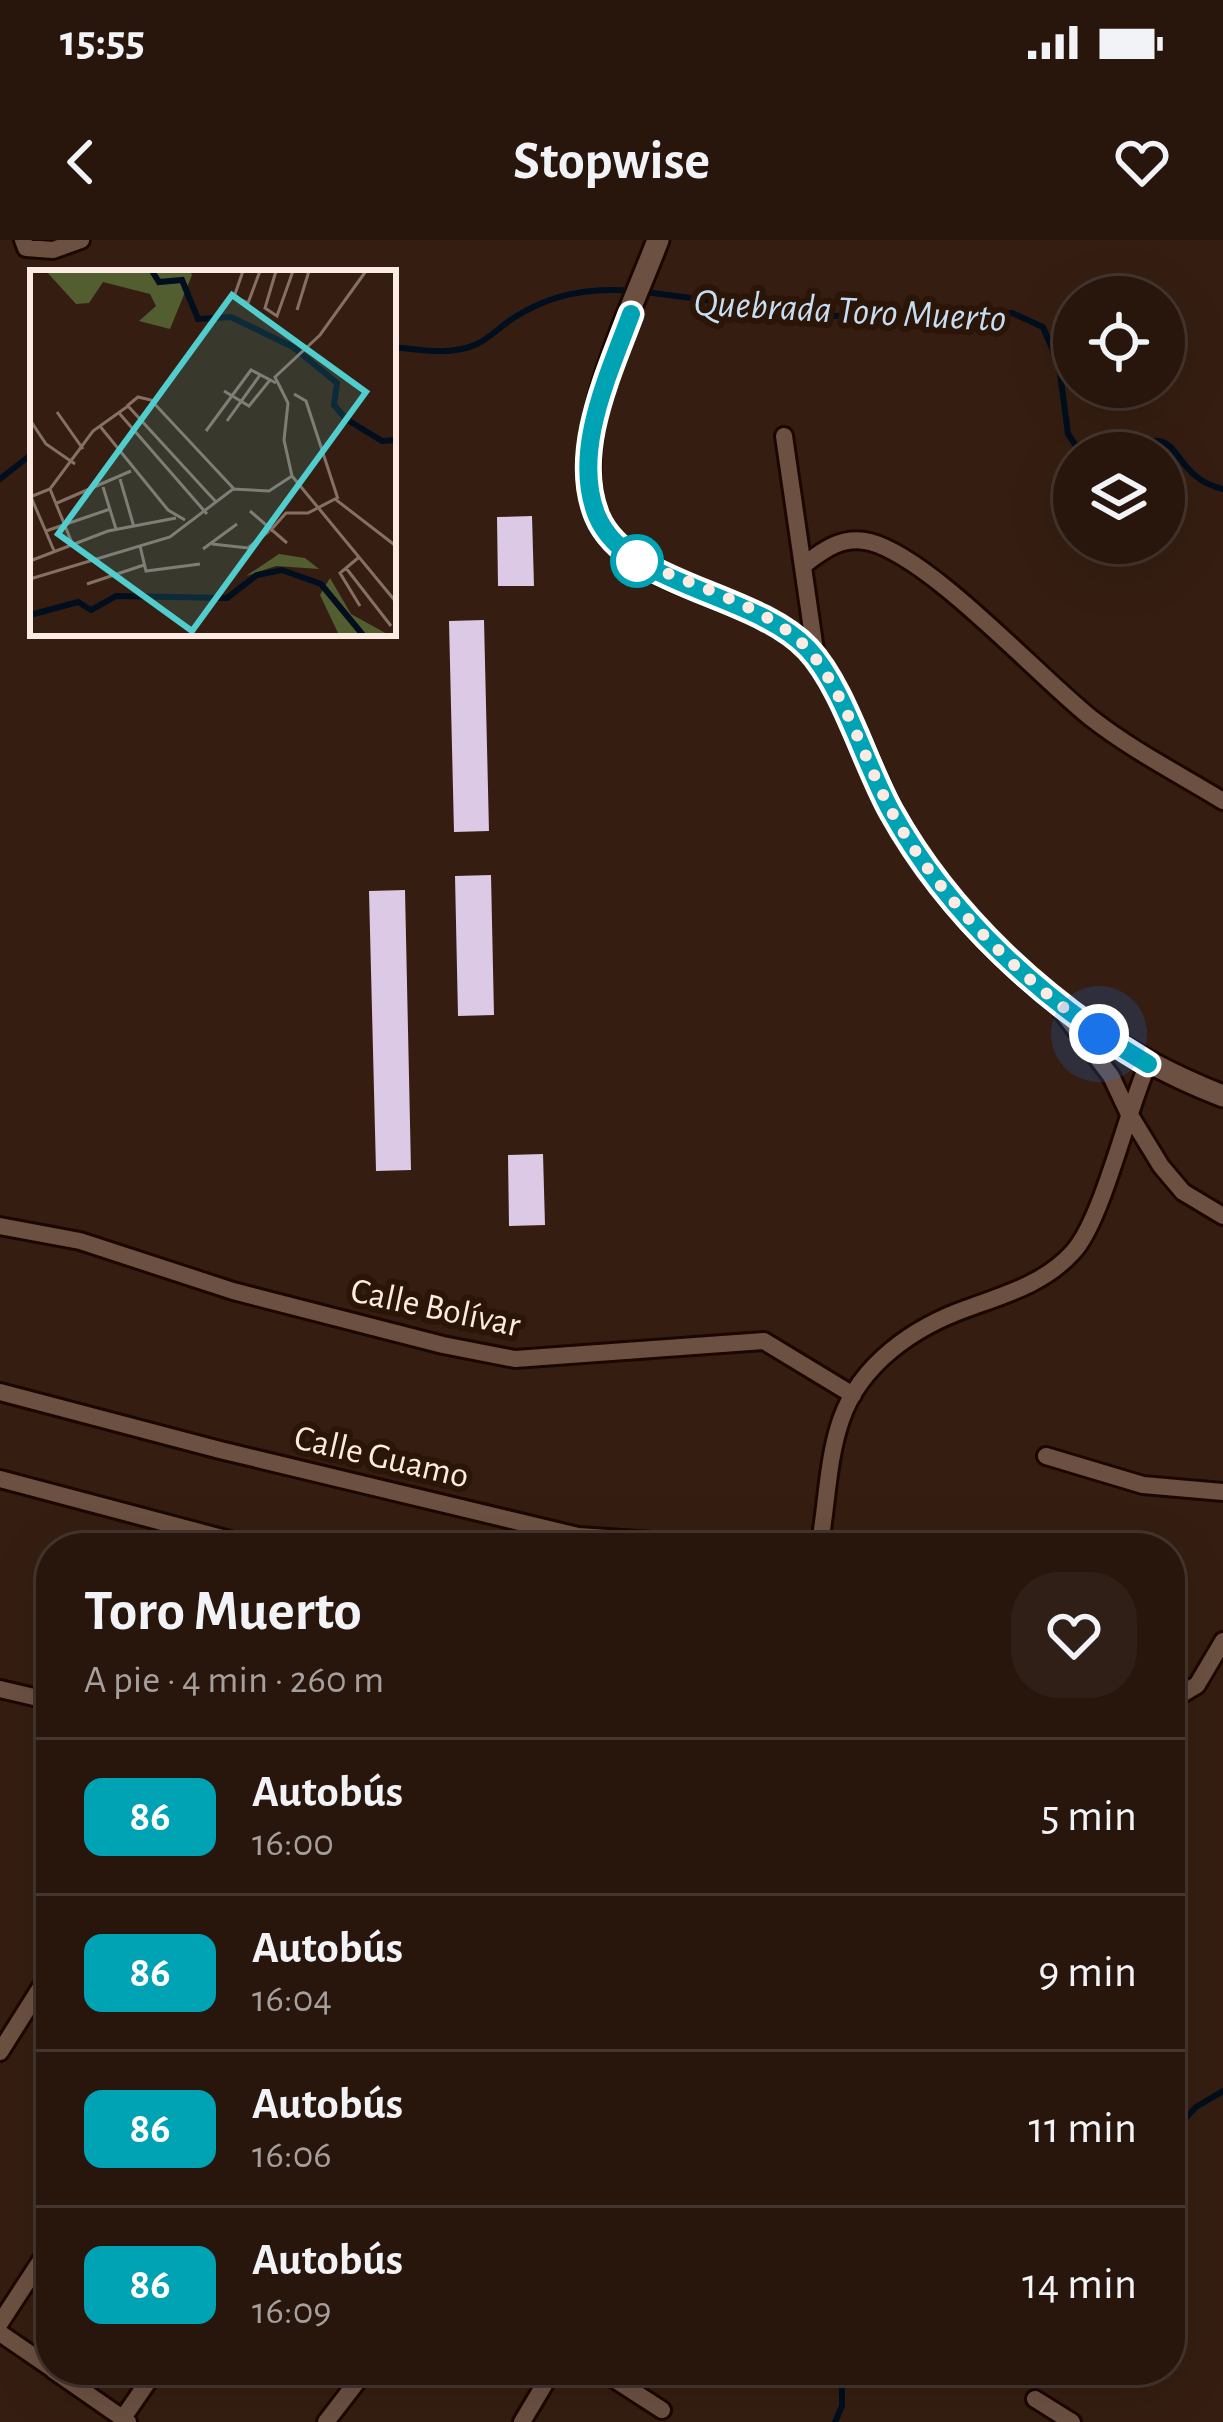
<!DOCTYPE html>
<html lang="es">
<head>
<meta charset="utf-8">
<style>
	:root { --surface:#28160d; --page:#301f16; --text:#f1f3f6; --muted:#a59f9d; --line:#44352e }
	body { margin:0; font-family:"Alegreya Sans",sans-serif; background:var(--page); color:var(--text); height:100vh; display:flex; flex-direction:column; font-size:45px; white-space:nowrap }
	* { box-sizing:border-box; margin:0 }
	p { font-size:39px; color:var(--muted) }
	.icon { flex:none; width:66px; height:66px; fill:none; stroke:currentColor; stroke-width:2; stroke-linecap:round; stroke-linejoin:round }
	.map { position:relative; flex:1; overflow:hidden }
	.details { position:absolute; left:36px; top:1293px; width:1149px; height:852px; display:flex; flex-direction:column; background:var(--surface); border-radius:48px; box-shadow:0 12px 48px #0002,0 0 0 3px var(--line) }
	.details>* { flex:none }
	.badge { padding:0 24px; border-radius:18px; font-size:42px; line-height:78px }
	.tools { position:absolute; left:1053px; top:36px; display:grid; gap:24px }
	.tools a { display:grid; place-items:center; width:132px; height:132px; border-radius:50%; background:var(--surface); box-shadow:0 12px 48px #0002,0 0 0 3px var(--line); font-size:60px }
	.you { position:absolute; width:60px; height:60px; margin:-30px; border:9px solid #fff; border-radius:50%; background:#1a73e8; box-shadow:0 0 0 18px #1a73e833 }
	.map>.badge { position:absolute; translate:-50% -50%; box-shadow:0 0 0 6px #fff }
	.round { display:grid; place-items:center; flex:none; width:126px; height:126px; border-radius:48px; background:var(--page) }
	.head { display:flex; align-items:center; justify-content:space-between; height:204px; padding:0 48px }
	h1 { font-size:57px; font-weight:700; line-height:90px }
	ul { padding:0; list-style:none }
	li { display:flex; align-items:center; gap:36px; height:156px; padding:0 48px; border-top:3px solid var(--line) }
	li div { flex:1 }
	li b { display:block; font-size:45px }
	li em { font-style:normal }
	li .badge { min-width:132px; font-weight:700; text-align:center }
	.status { display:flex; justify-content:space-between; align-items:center; height:84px; padding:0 60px; background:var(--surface); direction:ltr }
	.status svg { height:33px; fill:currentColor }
	header { display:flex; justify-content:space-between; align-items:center; height:156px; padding:0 48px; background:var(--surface); font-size:54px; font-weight:700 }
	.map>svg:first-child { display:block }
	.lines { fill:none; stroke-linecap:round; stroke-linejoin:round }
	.stream { stroke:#000e1d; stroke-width:6 }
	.building { fill:#dbc9e5 }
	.minor-casing { stroke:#1c0700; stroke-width:22 }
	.tertiary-casing { stroke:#1c0700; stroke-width:27 }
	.minor { stroke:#6c5142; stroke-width:16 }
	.tertiary { stroke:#6c5142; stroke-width:21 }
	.line-casing { stroke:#fff; stroke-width:27 }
	.line { stroke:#00a3b4; stroke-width:18 }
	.walk { stroke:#fcebe2; stroke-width:12; stroke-dasharray:0 21.6 }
	.stop-dot { fill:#fff; stroke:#00a3b4; stroke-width:6 }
	.labels { text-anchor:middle; stroke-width:12; stroke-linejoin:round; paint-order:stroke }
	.street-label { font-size:36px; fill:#fcebe2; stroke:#2b1507 }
	.water-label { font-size:39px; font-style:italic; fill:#c6def4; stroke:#2b1507 }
	.inset-river { fill:none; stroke:#000e1d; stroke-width:6 }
	.inset-road { fill:none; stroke:#857065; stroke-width:3 }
	.view { fill:#52cdcd; fill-opacity:0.15; stroke:#52cdcd; stroke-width:6 }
	.inset-edge { fill:none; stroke:#fcebe2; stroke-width:6 }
</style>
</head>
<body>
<div class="status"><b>15:55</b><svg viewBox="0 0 49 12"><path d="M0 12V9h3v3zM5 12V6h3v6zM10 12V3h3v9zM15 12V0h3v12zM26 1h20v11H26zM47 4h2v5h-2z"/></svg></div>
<header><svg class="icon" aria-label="back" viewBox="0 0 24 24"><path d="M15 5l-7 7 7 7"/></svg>Stopwise<svg class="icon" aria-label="heart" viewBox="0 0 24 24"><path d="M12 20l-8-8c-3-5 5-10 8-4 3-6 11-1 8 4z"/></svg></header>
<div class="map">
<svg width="1223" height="2182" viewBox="0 0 1223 2182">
	<rect width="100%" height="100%" fill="#351e11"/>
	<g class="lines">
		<!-- stream -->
		<path class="stream" d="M645 52 829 76 1012 73 1043 87 1059 125 1068 194 1081 213
			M393 107C419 110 452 116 477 104 490 98 502 85 515 77 551 54 590 47 632 51
			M1123 213C1186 175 1165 236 1223 249
			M0 239 33 213
			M1170 1895 1196 1867 1223 1851
			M835 2182 842 2166V2139L853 2130"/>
	</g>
	<!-- building -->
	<path class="building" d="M532 276 534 346H498L497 277Z
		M484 380 489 591 454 592 449 381Z
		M491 635 494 775 458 776 455 636Z
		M405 650 411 930 376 931 369 651Z
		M543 914 545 985 509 986 508 915Z"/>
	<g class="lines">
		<!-- minor casing -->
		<g class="minor-casing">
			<path id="minor" d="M23 0 26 8 53 10 81 0
				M784 196 816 417
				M804 325C824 309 844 295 870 302 931 318 1037 435 1091 478 1132 510 1179 534 1223 561
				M1063 773 1111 836 1128 872 1161 926 1183 952 1223 976
				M0 986 80 1001 233 1051 443 1105 515 1119 764 1101 853 1155
				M0 1152 220 1210 578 1296 755 1308
				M1046 1216 1143 1245 1223 1252
				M0 1239 260 1308
				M819 1308C827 1267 827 1220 841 1180 860 1124 914 1087 968 1068 1007 1054 1045 1043 1073 1012 1102 981 1127 871 1148 824
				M0 1449 51 1461
				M1170 1461 1197 1445 1223 1401
				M0 1812 51 1731
				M0 2083 51 2005
				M0 2093 51 2128
				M53 2130 128 2182
				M600 2130 662 2170
				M1035 2159 1072 2182
				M123 2178 156 2130
				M326 2182 366 2130
				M522 2182 553 2130"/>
		</g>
		<!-- tertiary casing -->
		<g class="tertiary-casing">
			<path id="tertiary" d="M658 0C630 74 570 192 595 270 620 347 748 351 803 404 842 441 865 523 892 572 964 701 1086 803 1223 856"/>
		</g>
		<!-- minor -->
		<use href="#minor" class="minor"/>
		<!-- tertiary -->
		<use href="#tertiary" class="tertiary"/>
	</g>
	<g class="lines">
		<!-- line casing -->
		<g class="line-casing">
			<path id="line" d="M631 74C609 134 571 212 597 276 627 347 754 352 808 409 843 446 865 524 891 571 950 677 1045 763 1148 824"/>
		</g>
		<!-- line -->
		<use href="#line" class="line"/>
		<!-- walk -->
		<path class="walk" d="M637 321 633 319C686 343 764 365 804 405 840 441 865 520 889 567 937 657 1016 735 1099 794"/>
	</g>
	<!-- markers -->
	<circle class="stop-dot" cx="637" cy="321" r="24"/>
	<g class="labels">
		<!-- street labels -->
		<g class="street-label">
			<text transform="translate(436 1066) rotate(12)" y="13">Calle Bolívar</text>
			<text transform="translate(382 1215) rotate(13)" y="13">Calle Guamo</text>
		</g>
		<!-- water labels -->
		<g class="water-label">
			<text transform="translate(850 69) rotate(3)" y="14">Quebrada Toro Muerto</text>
		</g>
	</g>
	<!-- overview -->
	<g transform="translate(30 30)">
		<rect width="366" height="366" fill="#351e11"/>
		<path d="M16 1H160L162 5 140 59 109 51 126 36 120 24 73 12 59 33 46 34ZM249 284 275 288 289 299 246 296 216 306ZM300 308 321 344 359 365H309L290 325Z" fill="#525e30"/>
		<path class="inset-river" d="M122 1 129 12 152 10 168 49 201 47 263 77 307 113 304 135 316 149 352 171 366 170M0 345 48 332 61 340 86 326 197 328 227 305 252 300 291 314 333 365"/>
		<path class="inset-road" d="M213 1 204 27 218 33 230 1M246 1 235 38 247 46 263 1M336 1 290 65 245 107 258 133 254 170 262 206 366 332M267 40 279 1M194 121 219 136 240 110M264 124 276 131 308 229M97 136 108 127 121 130 204 219M27 142 53 179M89 143 177 244M0 150 16 174 45 194M197 151 230 105M69 155 138 240 155 250M176 161 221 100 246 113M90 209 104 257M73 217 86 259M20 219 42 273M0 227 20 219 63 161 98 136 187 233M1 227 25 283M27 233 101 201M220 241 257 273M16 261 80 239M240 261 256 243H278L305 229 366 276M182 274 218 278 239 261M110 276 116 301 170 294M173 279 207 254M328 288 310 303 330 336M0 291 78 261 146 248M316 298 361 356M0 309 140 267 203 219 239 221 262 206M57 314 114 295"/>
		<path class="view" d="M202 25 336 122 162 361 28 264Z"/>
		<rect width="366" height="366" class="inset-edge"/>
	</g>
</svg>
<div class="tools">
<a><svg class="icon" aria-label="locate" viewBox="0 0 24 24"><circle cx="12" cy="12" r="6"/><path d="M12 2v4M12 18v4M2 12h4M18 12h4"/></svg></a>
<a><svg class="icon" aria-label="layers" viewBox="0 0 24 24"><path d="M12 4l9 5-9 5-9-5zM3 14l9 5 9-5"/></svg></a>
</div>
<div class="you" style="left:1099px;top:794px"></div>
<section class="details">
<div class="head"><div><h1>Toro Muerto</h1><p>A pie · 4 min · 260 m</p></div><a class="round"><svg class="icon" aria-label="heart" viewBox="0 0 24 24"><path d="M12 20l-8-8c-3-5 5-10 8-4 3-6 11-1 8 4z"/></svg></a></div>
<ul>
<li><span class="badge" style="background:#00a3b4;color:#fff">86</span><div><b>Autobús</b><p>16:00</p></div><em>5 min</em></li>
<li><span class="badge" style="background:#00a3b4;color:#fff">86</span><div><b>Autobús</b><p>16:04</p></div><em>9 min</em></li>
<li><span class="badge" style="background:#00a3b4;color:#fff">86</span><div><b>Autobús</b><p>16:06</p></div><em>11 min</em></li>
<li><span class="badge" style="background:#00a3b4;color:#fff">86</span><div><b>Autobús</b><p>16:09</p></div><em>14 min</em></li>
</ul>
</section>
</div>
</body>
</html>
